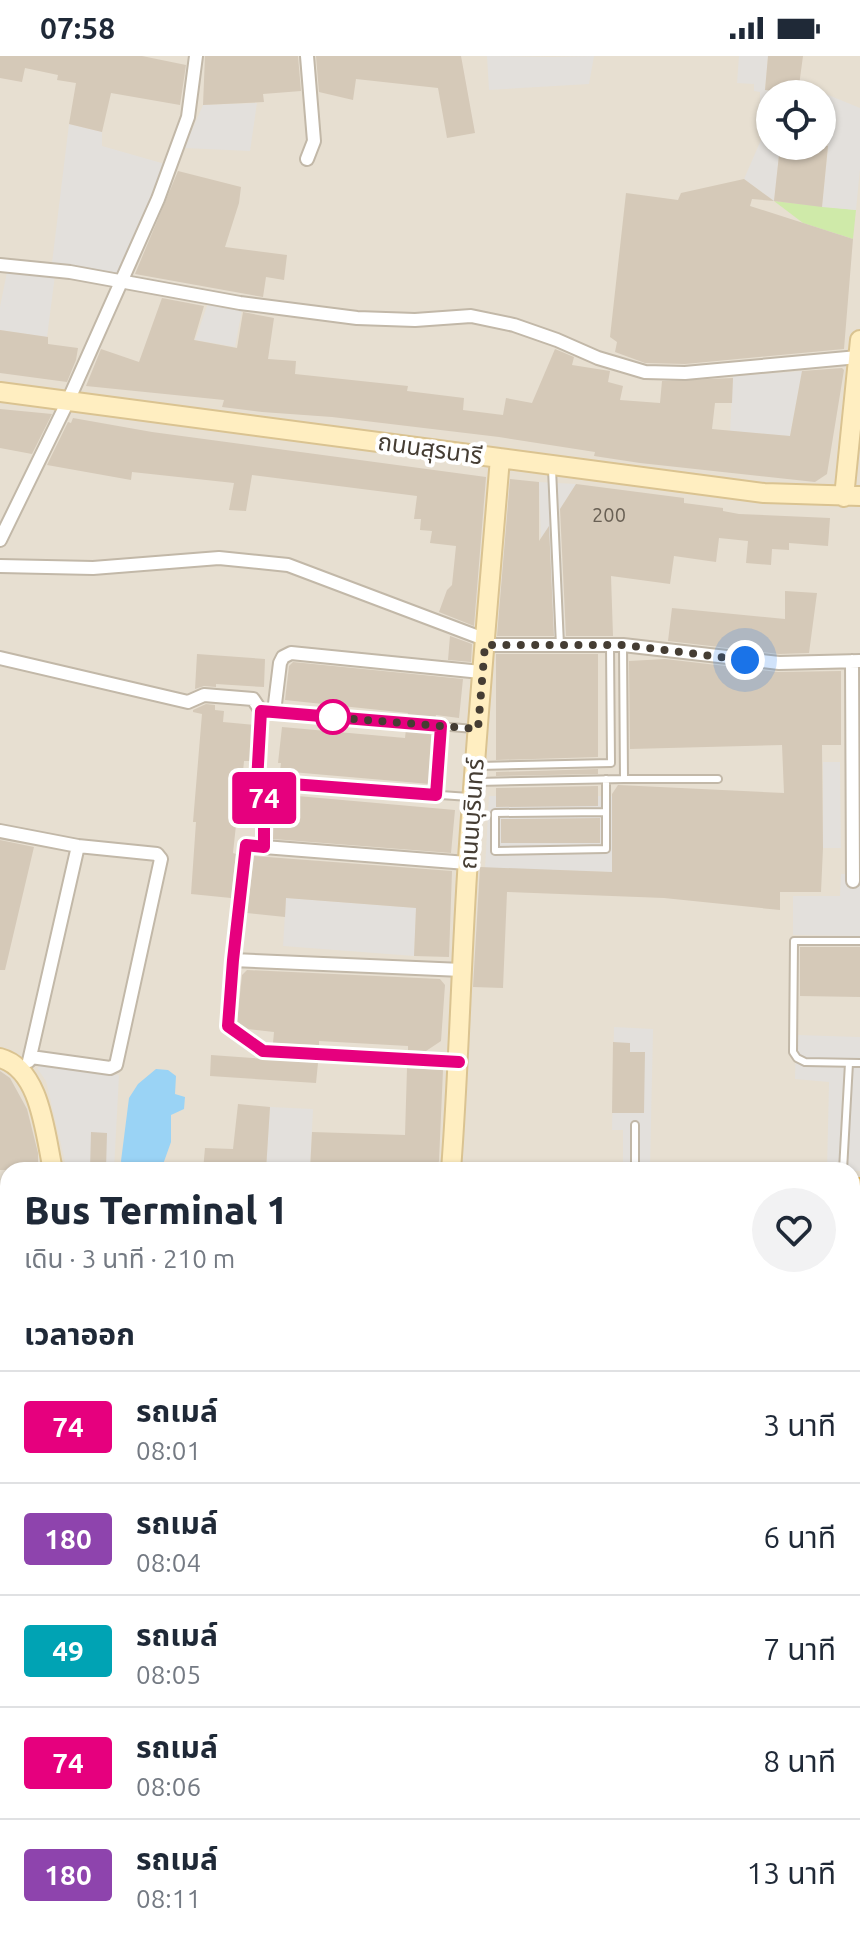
<!DOCTYPE html>
<html lang="th">
<head>
<meta charset="utf-8">
<style>
	:root { --surface:#fff; --page:#f2f2f3; --text:#1f2937; --muted:#747a83; --line:#e0e1e3 }
	body { margin:0; font-family:Ubuntu,"Noto Sans Thai",sans-serif; background:var(--page); color:var(--text); height:100vh; display:flex; flex-direction:column; font-size:30px; white-space:nowrap }
	* { box-sizing:border-box; margin:0 }
	p { font-size:26px; color:var(--muted) }
	.icon { flex:none; width:44px; height:44px; fill:none; stroke:currentColor; stroke-width:2; stroke-linecap:round; stroke-linejoin:round }
	.map { position:relative; flex:1; overflow:hidden }
	.panel { position:absolute; left:0px; top:1106px; width:860px; height:784px; display:flex; flex-direction:column; background:var(--surface); border-radius:24px 24px 0 0; box-shadow:0 2px 6px #0004 }
	.panel>* { flex:none }
	.badge { padding:0 16px; border-radius:6px; font-size:28px; line-height:52px }
	.tools { position:absolute; left:756px; top:24px; display:grid; gap:16px }
	.tools a { display:grid; place-items:center; width:80px; height:80px; border-radius:50%; background:var(--surface); box-shadow:0 2px 6px #0004; font-size:40px }
	.you { position:absolute; width:40px; height:40px; margin:-20px; border:6px solid #fff; border-radius:50%; background:#1a73e8; box-shadow:0 0 0 12px #1a73e833 }
	.map>.badge { position:absolute; translate:-50% -50%; box-shadow:0 0 0 4px #fff }
	h2 { padding:0 24px; font-size:30px; line-height:72px }
	.round { display:grid; place-items:center; flex:none; width:84px; height:84px; border-radius:42px; background:var(--page) }
	.summary { display:flex; align-items:center; justify-content:space-between; height:136px; padding:0 24px }
	h1 { font-size:38px; font-weight:800; line-height:60px }
	ul { padding:0; list-style:none }
	li { display:flex; align-items:center; gap:24px; height:112px; padding:0 24px; border-top:2px solid var(--line) }
	li div { flex:1 }
	li b { display:block; font-size:30px }
	li em { font-style:normal }
	li .badge { min-width:88px; font-weight:700; text-align:center }
	.status { display:flex; justify-content:space-between; align-items:center; height:56px; padding:0 40px; background:var(--surface); direction:ltr }
	.status svg { height:22px; fill:currentColor }
	.map>svg:first-child { display:block }
	.residential { fill:#e7dfd1; fill-rule:evenodd }
	.green { fill:#cfeaa9 }
	.parking { fill:#e3e0dc }
	.water { fill:#9ad3f5 }
	.building { fill:#d5c9b8 }
	.lines { fill:none; stroke-linecap:round; stroke-linejoin:round }
	.highway-tunnel { stroke:#d0cbc0; stroke-width:24; stroke-dasharray:24 12; stroke-linecap:butt }
	.lane-casing { stroke:#c2b8a8; stroke-width:10 }
	.street-casing { stroke:#c2b8a8; stroke-width:16 }
	.secondary-casing { stroke:#dac391; stroke-width:22 }
	.primary-casing { stroke:#ebba59; stroke-width:24 }
	.highway-casing { stroke:#e79b29; stroke-width:28 }
	.lane { stroke:#fff; stroke-width:6 }
	.street { stroke:#fff; stroke-width:12 }
	.secondary { stroke:#ffeec1; stroke-width:18 }
	.primary { stroke:#ffdc90; stroke-width:20 }
	.highway { stroke:#ffc562; stroke-width:24 }
	.line-casing { stroke:#fff; stroke-width:18 }
	.line { stroke:#e6007e; stroke-width:12 }
	.walk { stroke:#453d33; stroke-width:8; stroke-dasharray:0 14.4 }
	.stop-dot { fill:#fff; stroke:#e6007e; stroke-width:4 }
	.labels { text-anchor:middle; stroke-width:8; stroke-linejoin:round; paint-order:stroke }
	.number-label { font-size:20px; fill:#696054 }
	.street-label { font-size:24px; fill:#453d33; stroke:#fff }
</style>
</head>
<body>
<div class="status"><b>07:58</b><svg viewBox="0 0 49 12"><path d="M0 12V9h3v3zM5 12V6h3v6zM10 12V3h3v9zM15 12V0h3v12zM26 1h20v11H26zM47 4h2v5h-2z"/></svg></div>
<div class="map">
<svg width="860" height="1890" viewBox="0 0 860 1890">
	<rect width="100%" height="100%" fill="#f3eee3"/>
	<!-- residential -->
	<path class="residential" d="M0 0H860V1890H0ZM770 38H822V90H770ZM8 1114H852V1882H8Z"/>
	<!-- green -->
	<path class="green" d="M774 145 856 154 853 183 803 167Z"/>
	<!-- parking -->
	<path class="parking" d="M487 0 551 1 594 0 589 28 489 34Z
		M739 0H768L765 34 797 37 799 27 860 52V113L856 154 822 151 831 61 822 59V38H770V90H780L774 145 744 123 767 70 770 48 760 46V36L754 35V28L737 27Z
		M257 47 250 95 184 92 203 49Z
		M69 68 102 76V90L165 108 121 218 52 207Z
		M7 216 55 219 47 281 0 274V251Z
		M208 247 242 254 235 291 195 284Z
		M802 315 790 380 730 375 733 320Z
		M539 426 576 428 559 455 565 579 544 580Z
		M823 706H840L841 792H823Z
		M489 740H613L612 816 485 812Z
		M841 818H860V880L793 879V840H840Z
		M286 842 416 852 414 900 283 890Z
		M614 971 653 973 650 1113 623 1112V1074H612Z
		M796 979 860 981V1115L827 1114 829 1026 795 1023Z
		M42 1008 119 1019 114 1114H67L46 1025 37 1012Z
		M270 1051 313 1053 310 1114H266Z"/>
	<!-- water -->
	<path class="water" d="M156 1013 168 1014 176 1020 175 1038 185 1041 184 1053 171 1059V1086L161 1114H123L121 1105 129 1042 138 1028Z"/>
	<!-- building -->
	<path class="building" d="M0 0H142L186 9 180 49 111 37 102 76 69 68 76 27 57 24 58 19 25 12 22 26 0 22Z
		M205 0H298L301 35 263 38 264 46 203 49Z
		M316 0H461L475 77 447 82 438 32 356 23 353 44 319 36Z
		M768 0H803L798 37 765 34Z
		M780 90H828L822 151 774 145Z
		M178 115 241 131 239 147 225 191 287 199 284 224 266 221 263 241 135 218Z
		M744 123 774 145 752 143 750 150 853 183 844 293 685 308 645 307 615 296 617 286 610 281 626 137 678 144 681 137Z
		M162 242 204 250 194 284 237 292 243 256 274 262 268 303 296 305 295 318 408 330 407 335 464 342 463 354 503 359 506 342 532 347 555 293 574 301 572 309 610 315 608 326 623 330 620 344 660 347 662 325 733 322 732 347H715L712 373 790 380 802 315 842 312 844 314 827 418 815 426 640 407 594 400 595 396 499 381 332 361 262 356 222 351 224 344 86 330 101 293 139 306Z
		M0 274 48 281V288L78 292 76 304 67 326 0 317Z
		M0 353 52 358 32 398 0 392Z
		M73 362 152 376 486 421 474 570 439 556 447 534 452 529 456 490 430 487 432 475 420 474 421 463H414L417 440 252 419 246 455 229 454 234 427 132 416 131 424 47 409 68 366 71 367Z
		M510 423 539 426V485L549 470 554 580H497Z
		M576 428 684 442V447L723 452V455L739 458 830 462 828 490 789 487V494L772 493 771 509 746 507 748 485 719 482 716 506 674 500 670 528 611 520 613 580H566L560 453Z
		M785 535 817 537 809 597 779 598 668 585 672 552 785 563Z
		M450 580 472 588 471 606 448 604Z
		M197 598 265 603 264 631 216 628V631L204 630 195 633Z
		M496 598H598V701L496 704Z
		M665 603 778 616 841 615V689H822L823 792 821 836H780V854L664 842 507 836 503 932 473 931 480 811 612 816V738L618 729 784 737 782 689 630 693 629 605Z
		M293 606 463 623 459 662 436 659 435 664 407 661 408 657 285 644 289 610Z
		M206 648 215 649V654L224 655 223 666 255 669 252 705H244L238 769H236L233 797 236 798 231 842 191 838 196 766H193L202 658 193 656V654Z
		M282 671 405 682 406 673 434 676 430 728 280 715 281 707H278Z
		M598 713V718L496 720V716Z
		M598 730V750L496 751V732Z
		M275 738 455 754 451 797 273 783Z
		M600 762V787H501V763Z
		M0 784 34 791 5 914H0Z
		M254 800 452 815 449 901 414 900 416 852 286 842 285 861 247 857Z
		M800 891H860V941L800 940Z
		M247 914 440 923 445 929 441 985 426 995 408 994V990L319 985V989L273 987 274 976 248 973 237 966 242 919Z
		M613 986 630 987V996H645L644 1057H612Z
		M211 999 318 1007 316 1027 210 1020Z
		M407 1012 443 1014 439 1105 434 1114H310L312 1076 405 1079Z
		M0 1015 10 1022 27 1053 38 1097V1114H0Z
		M238 1048 270 1051 266 1114H203L205 1092 233 1093Z
		M91 1076 107 1077 106 1114H90Z"/>
	<g class="lines">
		<!-- highway-tunnel -->
		<path class="highway-tunnel" d="M852 1548 860 1538"/>
		<!-- lane casing -->
		<g class="lane-casing">
			<path id="lane" d="M552 413 560 589
				M262 655 257 726 469 741
				M273 656 474 673
				M479 710 611 707 610 590
				M606 723V793L495 795V757L606 756
				M624 723H718
				M477 726 624 723 623 589
				M436 739 441 670
				M860 885H794L793 996 797 1002 805 1006 860 1007
				M635 1114V1069
				M843 1114 849 1007
				M852 1648 856 1639
				M852 1674 860 1675
				M311 1890 314 1882"/>
		</g>
		<!-- street casing -->
		<g class="street-casing">
			<path id="street" d="M307 103 314 85 307 0
				M0 209 70 216 240 247 357 262 415 264 471 260 514 269 557 284 598 302 645 316 685 317 858 301
				M0 484 68 345 158 143 188 61 196 0
				M0 510 93 512 219 502 288 509 484 583
				M485 589H623L779 607 860 605
				M0 602 188 646 204 639 253 643 261 655
				M852 605 853 825
				M274 656 280 607 283 601 291 597 481 616
				M264 726V791L246 789 233 904 228 970 263 995 459 1006
				M0 775 78 790 157 798 161 803 116 1009 110 1012 31 1001
				M264 791 467 807
				M233 904 462 914
				M29 1005 78 790
				M174 1882 177 1890"/>
		</g>
		<!-- secondary casing -->
		<g class="secondary-casing">
			<path id="secondary" d="M0 336 764 437 860 440
				M844 441 860 284
				M0 1002C41 1013 45 1079 53 1114
				M451 1114C459 1011 461 907 468 803 477 669 489 536 500 402"/>
		</g>
		<!-- primary casing -->
		<g class="primary-casing">
			<path id="primary" d="M852 1134 860 1133
				M0 1147 8 1146
				M852 1180H860
				M0 1192H8"/>
		</g>
		<!-- highway casing -->
		<g class="highway-casing">
			<path id="highway" d="M852 1506 860 1495
				M852 1594 860 1584
				M572 1890 578 1882
				M600 1890 606 1882
				M636 1890 642 1882"/>
		</g>
		<!-- lane -->
		<use href="#lane" class="lane"/>
		<!-- street -->
		<use href="#street" class="street"/>
		<!-- secondary -->
		<use href="#secondary" class="secondary"/>
		<!-- primary -->
		<use href="#primary" class="primary"/>
		<!-- highway -->
		<use href="#highway" class="highway"/>
	</g>
	<g class="lines">
		<!-- line casing -->
		<g class="line-casing">
			<path id="line" d="M292 728 436 739 441 670 261 655 257 726H264V791L246 789 233 904 228 970 263 995 459 1006"/>
		</g>
		<!-- line -->
		<use href="#line" class="line"/>
		<!-- walk -->
		<path class="walk" d="M333 661H329L478 673 485 589H623L745 604"/>
	</g>
	<!-- markers -->
	<circle class="stop-dot" cx="333" cy="661" r="16"/>
	<g class="labels">
		<!-- number labels -->
		<g class="number-label">
			<text x="609" y="466">200</text>
		</g>
		<!-- street labels -->
		<g class="street-label">
			<text transform="translate(430 393) rotate(8)" y="8">ถนนสุรนารี</text>
			<text transform="translate(472 758) rotate(-86)" y="8">ถนนบุรินทร์</text>
		</g>
	</g>
</svg>
<div class="tools">
<a><svg class="icon" aria-label="locate" viewBox="0 0 24 24"><circle cx="12" cy="12" r="6"/><path d="M12 2v4M12 18v4M2 12h4M18 12h4"/></svg></a>
</div>
<div class="you" style="left:745px;top:604px"></div>
<b class="badge" style="left:264px;top:742px;background:#e6007e;color:#fff">74</b>
<section class="panel">
<div class="summary"><div><h1>Bus Terminal 1</h1><p>เดิน · 3 นาที · 210 m</p></div><a class="round"><svg class="icon" aria-label="heart" viewBox="0 0 24 24"><path d="M12 20l-8-8c-3-5 5-10 8-4 3-6 11-1 8 4z"/></svg></a></div>
<h2>เวลาออก</h2>
<ul>
<li><span class="badge" style="background:#e6007e;color:#fff">74</span><div><b>รถเมล์</b><p>08:01</p></div><em>3 นาที</em></li>
<li><span class="badge" style="background:#8e44ad;color:#fff">180</span><div><b>รถเมล์</b><p>08:04</p></div><em>6 นาที</em></li>
<li><span class="badge" style="background:#00a3b4;color:#fff">49</span><div><b>รถเมล์</b><p>08:05</p></div><em>7 นาที</em></li>
<li><span class="badge" style="background:#e6007e;color:#fff">74</span><div><b>รถเมล์</b><p>08:06</p></div><em>8 นาที</em></li>
<li><span class="badge" style="background:#8e44ad;color:#fff">180</span><div><b>รถเมล์</b><p>08:11</p></div><em>13 นาที</em></li>
</ul>
</section>
</div>
</body>
</html>
